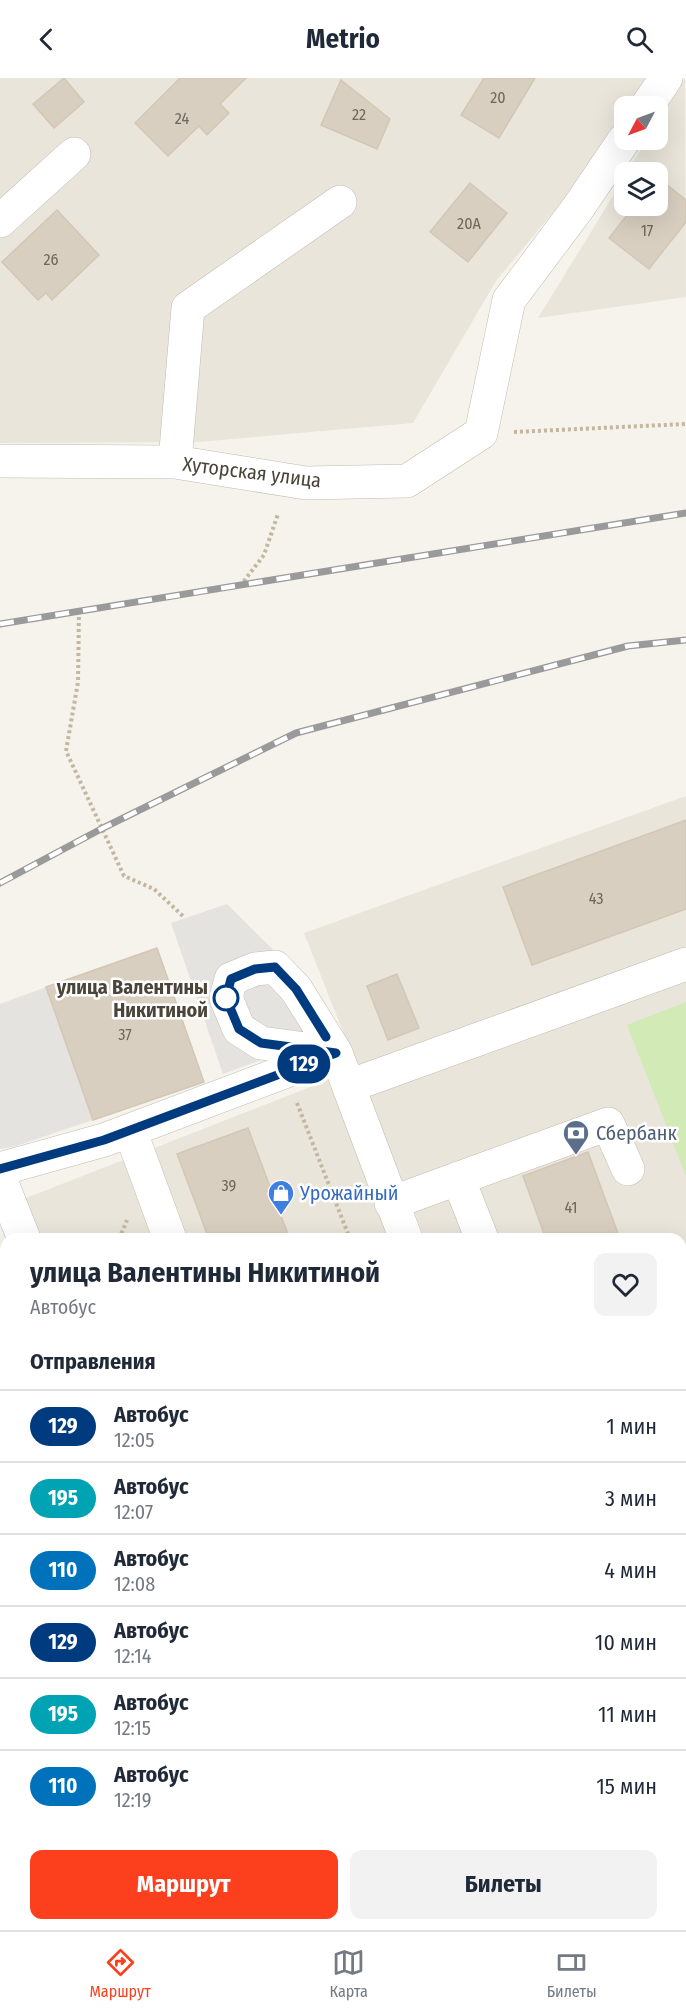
<!DOCTYPE html>
<html lang="ru">
<head>
<meta charset="utf-8">
<style>
	:root { --surface:#fff; --page:#f2f2f3; --text:#1f2937; --muted:#747a83; --line:#e0e1e3; --accent:#fc3f1d }
	body { margin:0; font-family:"Fira Sans Condensed",sans-serif; background:var(--page); color:var(--text); height:100vh; display:flex; flex-direction:column; font-size:22px; white-space:nowrap }
	* { box-sizing:border-box; margin:0 }
	p { font-size:20px; color:var(--muted) }
	.icon { flex:none; width:33px; height:33px; fill:none; stroke:currentColor; stroke-width:2; stroke-linecap:round; stroke-linejoin:round }
	.map { position:relative; flex:1; overflow:hidden }
	.details { position:absolute; left:0px; top:1155px; width:687px; height:698px; display:flex; flex-direction:column; background:var(--surface); border-radius:18px 18px 0 0; box-shadow:0 6px 24px #0002 }
	.details>* { flex:none }
	.badge { padding:0 12px; border-radius:20px; font-size:21px; line-height:39px }
	.needle { width:39px; rotate:229deg }
	.buttons { position:absolute; left:614px; top:18px; display:grid; gap:12px }
	.buttons a { display:grid; place-items:center; width:54px; height:54px; border-radius:12px; background:var(--surface); box-shadow:0 6px 24px #0002; font-size:30px }
	.map>.badge { position:absolute; translate:-50% -50%; box-shadow:0 0 0 3px #fff }
	h2 { padding:0 30px; font-size:22px; line-height:54px }
	.round { display:grid; place-items:center; flex:none; width:63px; height:63px; border-radius:12px; background:var(--page) }
	.headline { display:flex; align-items:center; justify-content:space-between; height:102px; padding:0 30px }
	h1 { font-size:28px; font-weight:700; line-height:45px }
	.primary-button { display:flex; gap:12px; margin-top:auto; padding:12px 30px }
	.primary-button a { flex:1; height:69px; border-radius:12px; background:var(--accent); color:#fff; font-size:24px; font-weight:700; line-height:69px; text-align:center }
	.primary-button a+a { background:var(--page); color:var(--text) }
	ul { padding:0; list-style:none }
	li { display:flex; align-items:center; gap:18px; height:72px; padding:0 30px; border-top:2px solid var(--line) }
	li div { flex:1 }
	li b { display:block; font-size:22px }
	li em { font-style:normal }
	li .badge { min-width:66px; font-weight:700; text-align:center }
	header { display:flex; justify-content:space-between; align-items:center; height:78px; padding:0 30px; background:var(--surface); font-size:27px; font-weight:700 }
	.tab-bar { display:flex; justify-content:space-around; align-items:center; height:84px; border-top:2px solid var(--line); background:var(--surface); font-size:16px; color:var(--muted) }
	.tab-bar a { display:grid; justify-items:center; gap:3px }
	.tab-bar .selected { color:var(--accent) }
	.map>svg:first-child { display:block }
	.residential { fill:#eae5da }
	.green { fill:#d2eab5 }
	.parking { fill:#e5e3e0 }
	.building { fill:#d8cfc1; stroke:#d3c7b4; stroke-width:1.5 }
	.lines { fill:none; stroke-linecap:round; stroke-linejoin:round }
	.minor-casing { stroke:#c2bbae; stroke-width:34 }
	.path { stroke:#c4b79f; stroke-width:4; stroke-dasharray:3 3; stroke-linecap:butt }
	.minor { stroke:#fff; stroke-width:33 }
	.rail-casing { stroke:#9a9a9a; stroke-width:7 }
	.rail { stroke:#fff; stroke-width:4.5; stroke-dasharray:14; stroke-linecap:butt }
	.line-casing { stroke:#fff; stroke-width:14 }
	.line { stroke:#003b80; stroke-width:9 }
	.stop-dot { fill:#fff; stroke:#003b80; stroke-width:3 }
	.labels { text-anchor:middle; stroke-width:5; stroke-linejoin:round; paint-order:stroke }
	.number-label { font-size:16px; fill:#6e675b }
	.street-label { font-size:20px; fill:#4b4439; stroke:#fff }
	.stop-label { font-size:20px; font-weight:bold; fill:#4b4439; stroke:#fff; text-anchor:end }
	.service-label { font-size:20px; fill:#4e5e75; stroke:#fff; text-anchor:start }
	.shop-label { font-size:20px; fill:#366cbe; stroke:#fff; text-anchor:start }
</style>
</head>
<body>
<header><svg class="icon" aria-label="back" viewBox="0 0 24 24"><path d="M15 5l-7 7 7 7"/></svg>Metrio<svg class="icon" aria-label="search" viewBox="0 0 24 24"><circle cx="10" cy="10" r="6"/><path d="M15 15l6 6"/></svg></header>
<div class="map">
<svg width="686" height="1852" viewBox="0 0 686 1852">
	<rect width="100%" height="100%" fill="#f6f3ec"/>
	<!-- residential -->
	<path class="residential" d="M0 0H648L629 28H624V35L570 114 496 203 413 345 199 364 0 365Z
		M685 0 686 219 538 240 624 100V128H657V94H627L647 62H657V45Z
		M686 718V1737L681 1739V1161H425L304 855Z
		M328 1002 389 1161H42L26 1120Z
		M6 1360V1846L454 1847 439 1852H0V1362Z
		M558 1846 657 1847 659 1852H543Z"/>
	<!-- green -->
	<path class="green" d="M686 924V1098L627 947Z
		M6 1700V1799L0 1801V1702Z"/>
	<!-- parking -->
	<path class="parking" d="M227 826 310 908 329 957 223 996 171 845Z
		M46 909 93 1042 13 1069 0 1071V926Z"/>
	<!-- building -->
	<path class="building" d="M64 0 84 24 54 50 33 26Z
		M180 0H246L220 26 229 35 207 57 199 48 168 78 135 45Z
		M484 0H535L499 60 461 37Z
		M341 2 390 41 377 71 321 47Z
		M657 99 686 122V144L649 191 609 160 634 128H657Z
		M470 105 507 135 468 184 430 154Z
		M57 132 99 177 52 222 46 215 38 222 2 184Z
		M686 742V831L532 887 503 809Z
		M157 870 204 1004 93 1042 46 909Z
		M397 896 419 950 388 962 367 908Z
		M248 1050 281 1138 290 1161H209L177 1076Z
		M588 1074 620 1161H546L523 1098Z"/>
	<g class="lines">
		<!-- minor casing -->
		<g class="minor-casing">
			<path id="minor" d="M647 28 666 0
				M0 143 74 76
				M0 383 175 384 306 405 407 403 481 355 509 222 578 130 624 62
				M175 384 188 230 340 124
				M336 975 261 965 239 951 226 920 231 901 255 891 275 889 296 911 336 975 406 1161
				M349 1008 686 886
				M130 1052 170 1161
				M0 1091 104 1062 332 976
				M0 1100 24 1161
				M458 1100 482 1161
				M391 1125 608 1046 628 1091
				M681 1460 686 1458
				M681 1575 686 1573
				M0 1677 6 1675
				M675 1846 677 1852
				M503 1852 517 1846"/>
		</g>
		<!-- path -->
		<path class="path" d="M514 354 686 346
			M240 508 264 477 278 436
			M79 533 78 604 66 673 124 798 154 811 185 840
			M297 1025 350 1161
			M119 1161 127 1142
			M0 1423 6 1417
			M681 1768 686 1781
			M613 1846 615 1852"/>
		<!-- minor -->
		<use href="#minor" class="minor"/>
		<!-- rail casing -->
		<g class="rail-casing">
			<path id="rail" d="M0 546 686 435
				M0 805 103 750 296 655 628 568 686 562"/>
		</g>
		<!-- rail -->
		<use href="#rail" class="rail"/>
	</g>
	<g class="lines">
		<!-- line casing -->
		<g class="line-casing">
			<path id="line" d="M0 1091 104 1062 336 975 261 965 239 951 226 920 231 901 255 891 275 889 296 911 326 959"/>
		</g>
		<!-- line -->
		<use href="#line" class="line"/>
	</g>
	<!-- icons -->
	<defs>
		<g id="bank-pin" transform="scale(1.35)"><path d="M0 17L-7.5 6A9.5 9.5 0 1 1 7.5 6Z" fill="#5c6f8a" stroke="#fff"/><path d="M-6-4H6V4H-6ZM0-2.3a2.3 2.3 0 1 0 0 4.6a2.3 2.3 0 1 0 0-4.6Z" fill="#fff"/></g>
		<g id="shop-pin" transform="scale(1.35)"><path d="M0 17L-7.5 6A9.5 9.5 0 1 1 7.5 6Z" fill="#3f7fe0" stroke="#fff"/><path d="M-5-2.5h2.3a2.7 3.5 0 0 1 5.4 0H5L5.5 6h-11ZM-1.5-2.5h3a1.5 2.3 0 0 0-3 0Z" fill="#fff"/></g>
	</defs>
	<g fill-rule="evenodd">
		<use href="#bank-pin" x="576" y="1055"/>
		<use href="#shop-pin" x="281" y="1115"/>
	</g>
	<!-- markers -->
	<circle class="stop-dot" cx="226" cy="920" r="12"/>
	<g class="labels">
		<!-- number labels -->
		<g class="number-label">
			<text x="498" y="25">20</text>
			<text x="359" y="42">22</text>
			<text x="182" y="46">24</text>
			<text x="469" y="151">20А</text>
			<text x="647" y="158">17</text>
			<text x="51" y="187">26</text>
			<text x="596" y="826">43</text>
			<text x="125" y="962">37</text>
			<text x="229" y="1113">39</text>
			<text x="571" y="1135">41</text>
		</g>
		<!-- street labels -->
		<g class="street-label">
			<text transform="translate(252 394) rotate(7)" y="7">Хуторская улица</text>
		</g>
		<!-- stop labels -->
		<g class="stop-label">
			<text x="208" y="916">улица Валентины<tspan x="208" dy="23">Никитиной</tspan></text>
		</g>
		<!-- service labels -->
		<g class="service-label">
			<text x="596" y="1062">Сбербанк</text>
		</g>
		<!-- shop labels -->
		<g class="shop-label">
			<text x="300" y="1122">Урожайный</text>
		</g>
	</g>
</svg>
<div class="buttons">
<a><svg class="needle" viewBox="-14 -14 28 28"><path d="M0-13l5 13h-10z" fill="#e53935"/><path d="M0 13l5-13h-10z" fill="#747a83"/></svg></a>
<a><svg class="icon" aria-label="layers" viewBox="0 0 24 24"><path d="M12 4l9 5-9 5-9-5zM3 14l9 5 9-5"/></svg></a>
</div>
<b class="badge" style="left:304px;top:986px;background:#003b80;color:#fff">129</b>
<section class="details">
<div class="headline"><div><h1>улица Валентины Никитиной</h1><p>Автобус</p></div><a class="round"><svg class="icon" aria-label="heart" viewBox="0 0 24 24"><path d="M12 20l-8-8c-3-5 5-10 8-4 3-6 11-1 8 4z"/></svg></a></div>
<h2>Отправления</h2>
<ul>
<li><span class="badge" style="background:#003b80;color:#fff">129</span><div><b>Автобус</b><p>12:05</p></div><em>1 мин</em></li>
<li><span class="badge" style="background:#00a3b4;color:#fff">195</span><div><b>Автобус</b><p>12:07</p></div><em>3 мин</em></li>
<li><span class="badge" style="background:#0072bc;color:#fff">110</span><div><b>Автобус</b><p>12:08</p></div><em>4 мин</em></li>
<li><span class="badge" style="background:#003b80;color:#fff">129</span><div><b>Автобус</b><p>12:14</p></div><em>10 мин</em></li>
<li><span class="badge" style="background:#00a3b4;color:#fff">195</span><div><b>Автобус</b><p>12:15</p></div><em>11 мин</em></li>
<li><span class="badge" style="background:#0072bc;color:#fff">110</span><div><b>Автобус</b><p>12:19</p></div><em>15 мин</em></li>
</ul>
<div class="primary-button"><a>Маршрут</a><a>Билеты</a></div>
</section>
</div>
<nav class="tab-bar">
<a class="selected"><svg class="icon" aria-label="directions" viewBox="0 0 24 24"><path d="M12 3l9 9-9 9-9-9zM9 14v-3h6M13 9l2 2-2 2"/></svg>Маршрут</a>
<a><svg class="icon" aria-label="map" viewBox="0 0 24 24"><path d="M3 6l6-2 6 2 6-2v14l-6 2-6-2-6 2zM9 4v14M15 6v14"/></svg>Карта</a>
<a><svg class="icon" aria-label="tickets" viewBox="0 0 24 24"><path d="M3 7h18v10H3zM15 7v10"/></svg>Билеты</a>
</nav>
</body>
</html>
